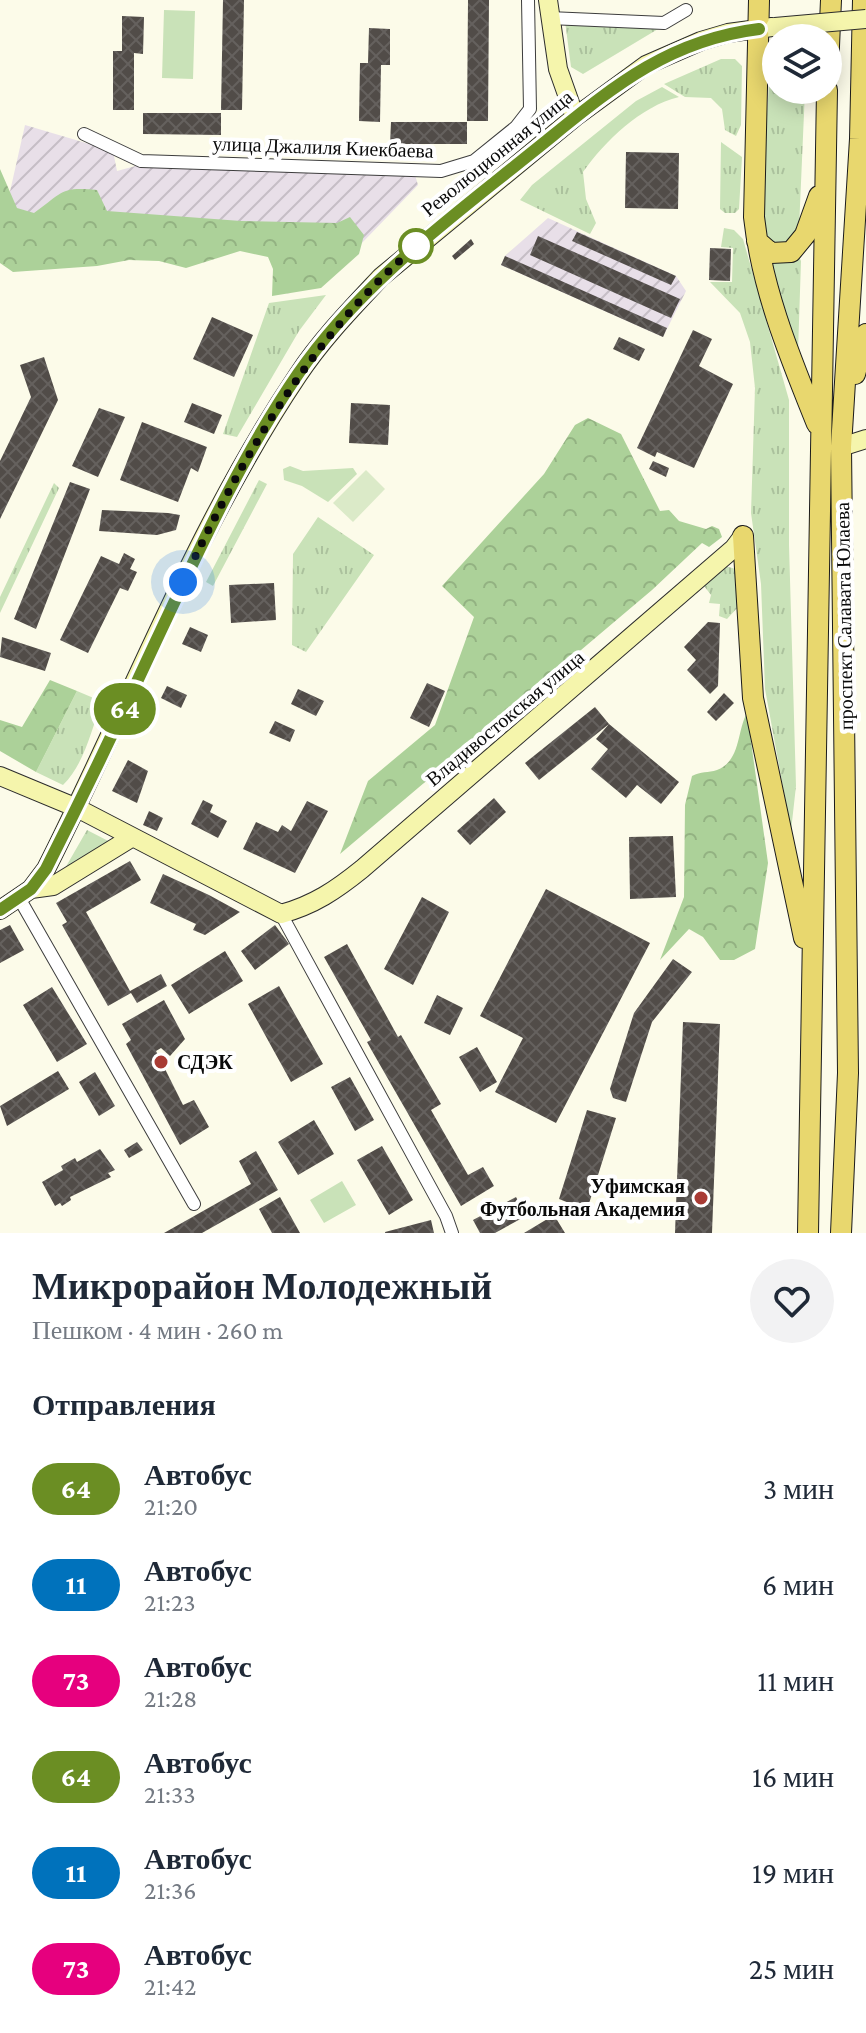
<!DOCTYPE html>
<html lang="ru">
<head>
<meta charset="utf-8">
<style>
	:root { --surface:#fff; --page:#f2f2f3; --text:#1f2937; --muted:#747a83 }
	body { margin:0; font-family:"Crimson Pro",serif; background:var(--page); color:var(--text); height:100vh; display:flex; flex-direction:column; font-size:30px; white-space:nowrap }
	* { box-sizing:border-box; margin:0 }
	p { font-size:26px; color:var(--muted) }
	.icon { flex:none; width:44px; height:44px; fill:none; stroke:currentColor; stroke-width:2; stroke-linecap:round; stroke-linejoin:round }
	.map { position:relative; height:1233px; overflow:hidden }
	.panel { display:flex; flex-direction:column; background:var(--surface); flex:1 }
	.panel>* { flex:none }
	.badge { padding:0 16px; border-radius:26px; font-size:28px; line-height:52px }
	.buttons { position:absolute; left:762px; top:24px; display:grid; gap:16px }
	.buttons a { display:grid; place-items:center; width:80px; height:80px; border-radius:50%; background:var(--surface); box-shadow:0 4px 20px #0003; font-size:40px }
	.you { position:absolute; width:40px; height:40px; margin:-20px; border:6px solid #fff; border-radius:50%; background:#1a73e8; box-shadow:0 0 0 12px #1a73e833 }
	.map>.badge { position:absolute; translate:-50% -50%; box-shadow:0 0 0 4px #fff }
	h2 { padding:0 32px; font-size:30px; line-height:72px }
	.round { display:grid; place-items:center; flex:none; width:84px; height:84px; border-radius:42px; background:var(--page) }
	.headline { display:flex; align-items:center; justify-content:space-between; height:136px; padding:0 32px }
	h1 { font-size:38px; font-weight:800; line-height:60px }
	ul { padding:0; list-style:none }
	li { display:flex; align-items:center; gap:24px; height:96px; padding:0 32px }
	li div { flex:1 }
	li b { display:block; font-size:30px }
	li em { font-style:normal }
	li .badge { min-width:88px; font-weight:700; text-align:center }
	.map>svg:first-child { display:block }
	.industrial { fill:url(#industrial-furrows) }
	.grass { fill:url(#grass-tufts) }
	.forest { fill:url(#forest-crowns) }
	.park { fill:#c9e2b8 }
	.pitch { fill:#dbeac8 }
	.building { fill:url(#building-cross-hatch) }
	.lines { fill:none; stroke-linecap:round; stroke-linejoin:round }
	.street-casing { stroke:#3d3d3d; stroke-width:14 }
	.secondary-casing { stroke:#2c2c2c; stroke-width:20 }
	.primary-casing { stroke:#1b1b1b; stroke-width:22 }
	.street { stroke:#fff; stroke-width:12 }
	.secondary { stroke:#f5f5ac; stroke-width:18 }
	.primary { stroke:#e8d76e; stroke-width:20 }
	.secondary-bridge-casing { stroke:#2c2c2c; stroke-width:20; stroke-linecap:butt }
	.secondary-bridge { stroke:#f5f5ac; stroke-width:18 }
	.line-casing { stroke:#fff; stroke-width:18 }
	.line { stroke:#6b8e23; stroke-width:12 }
	.walk { stroke:#0a0a0a; stroke-width:8; stroke-dasharray:0 14.4 }
	.stop-dot { fill:#fff; stroke:#6b8e23; stroke-width:4 }
	.poi-dot { fill:#a83b34; stroke:#fff; stroke-width:3 }
	.labels { text-anchor:middle; stroke-width:8; stroke-linejoin:round; paint-order:stroke }
	.street-label { font-size:20px; fill:#0a0a0a; stroke:#fff }
	.poi-label { font-size:20px; font-weight:bold; fill:#0a0a0a; stroke:#fff; text-anchor:start }
</style>
</head>
<body>
<div class="map">
<svg width="866" height="1233" viewBox="0 0 866 1233">
	<defs>
		<pattern id="industrial-furrows" width="10" height="10" patternUnits="userSpaceOnUse" patternTransform="scale(2)"><rect width="10" height="10" fill="#e8dfe8"/><path d="M-1 1l2-2M0 10L10 0M9 11l2-2" fill="none" stroke="#c6bec6"/></pattern>
		<pattern id="grass-tufts" width="24" height="20" patternUnits="userSpaceOnUse" patternTransform="scale(2)"><rect width="24" height="20" fill="#c9e2b8"/><path d="M3 7l-1-3M5 7V3M7 7l1-3M15 17l-1-3M17 17v-4M19 17l1-3" fill="none" stroke="#abc19d"/></pattern>
		<pattern id="forest-crowns" width="20" height="18" patternUnits="userSpaceOnUse" patternTransform="scale(2)"><rect width="20" height="18" fill="#acd199"/><path d="M2 6a3 3 0 1 1 6 0M12 15a3 3 0 1 1 6 0" fill="none" stroke="#93b282"/></pattern>
		<pattern id="building-cross-hatch" width="8" height="8" patternUnits="userSpaceOnUse" patternTransform="scale(2)"><rect width="8" height="8" fill="#514c48"/><path d="M0 0l8 8M0 8l8-8" fill="none" stroke="#65615e"/></pattern>
	</defs>
	<rect width="100%" height="100%" fill="#fcfbe9"/>
	<!-- industrial -->
	<path class="industrial" d="M25 125 113 151 117 171 143 164 415 175 418 185 360 245 2 227Z
		M548 218 676 276 686 291 663 337 501 265 505 256Z"/>
	<!-- grass -->
	<path class="grass" d="M565 21 663 26 583 74 571 67Z
		M776 52V90H805L799 229 783 246 768 243 759 221 771 59Z
		M721 59H735L742 66 741 125 736 136 725 130 722 109 711 98 685 97 664 84Z
		M662 87 679 97C641 106 605 141 583 172L586 199 596 223 590 234 520 200 532 185 636 101Z
		M721 142 742 157 739 209 735 213H725L720 209Z
		M724 228 734 230 743 239 789 400V545L796 786 791 831 765 689 761 584 751 513 755 388 750 342 740 313 710 282H732L733 248 721 247Z
		M799 257 801 261 798 352 767 258Z
		M326 295 299 331 237 437 223 434 269 303Z
		M259 480 267 484 213 586 206 582Z
		M54 483 59 488 0 613V597Z
		M318 517 374 555 306 652 292 645 293 554Z
		M721 565 736 569 739 606 727 619 719 616 720 604 709 603 711 595 701 582Z
		M77 691 103 702C90 730 86 762 63 785L36 772Z
		M87 830 118 846 60 877Z"/>
	<!-- forest -->
	<path class="forest" d="M0 169 17 208 34 213C62 193 60 186 97 190L107 211 241 221 337 223 350 217 364 235 359 254 321 288 272 296 273 269 268 257 240 251 186 268 159 261 129 260 97 266 13 272 0 263Z
		M588 418 621 434 660 511 669 510 679 521 706 529 712 526 719 529 722 537 709 547 702 543 652 590 340 854 368 781 435 725 474 617 442 586 544 474 575 425Z
		M50 680 77 691 36 772 0 751V720L22 727Z
		M747 713 768 863 755 949 734 960H720L703 937 689 929 660 960 684 897 685 805 692 776C701 771 708 773 717 770 741 761 737 730 747 713Z"/>
	<!-- park -->
	<path class="park" d="M164 10 195 11 193 79 162 78Z
		M290 466 303 471 353 468 357 474 328 502 302 486 284 480 283 469Z
		M342 1181 356 1205 324 1223 310 1200Z"/>
	<!-- pitch -->
	<path class="pitch" d="M366 470 385 489 353 522 333 503Z"/>
	<!-- building -->
	<path class="building" d="M223 0H244L242 110H221Z
		M468 0H489L488 121H467Z
		M122 16 144 17 143 54 134 53V110H113V51H122Z
		M369 28 390 29V65H381L380 122 359 121 360 63H368Z
		M143 113H221V135L143 134Z
		M391 122H467V144H390Z
		M626 152 679 153 678 209 625 208Z
		M577 232 676 276 671 285 572 241Z
		M538 236 680 299 671 318 530 255Z
		M471 239 474 244 455 260 452 256Z
		M710 248 731 249 730 281 709 280Z
		M505 256 667 328 663 337 501 265Z
		M212 317 253 335 234 377 193 359Z
		M693 330 712 339 699 366 733 384 694 468 657 452 655 457 637 448Z
		M619 337 645 349 639 361 613 349Z
		M44 357 58 400 0 519V461L31 397 20 365Z
		M192 403 222 415 214 434 184 422Z
		M351 403 390 405 388 445 349 443Z
		M99 408 125 417 98 477 72 466Z
		M142 422 207 447 198 472 191 468 178 502 120 480Z
		M653 461 669 468 666 477 649 469Z
		M70 482 90 489 36 629 14 619Z
		M102 510 168 513 180 515 176 530 157 535 99 531Z
		M124 553 135 559 130 569 137 572 128 591 120 588 88 653 60 640 101 556 119 564Z
		M274 583 276 620 231 623 229 585Z
		M708 622 720 623 718 686 710 694 687 670 696 660 684 647Z
		M190 627 208 635 201 652 182 644Z
		M2 637 51 653 45 671 0 657Z
		M427 683 445 691 429 727 410 718Z
		M167 686 187 695 181 708 161 698Z
		M298 689 324 701 316 716 291 704Z
		M724 693 734 703 716 721 707 712Z
		M595 707 609 724 539 780 525 763Z
		M275 721 295 730 290 742 269 733Z
		M609 724 679 782 661 804 637 785 626 798 591 769 608 749 596 739Z
		M128 760 148 771 137 803 112 791Z
		M494 798 506 812 470 845 457 831Z
		M203 800 213 805 210 812 227 821 218 838 191 824Z
		M307 801 328 811 295 873 243 849 256 822 278 832 282 825 291 831Z
		M149 811 163 818 157 831 143 825Z
		M673 836 676 897 630 899 629 837Z
		M130 861 141 880 86 912 130 991 161 974 167 986 137 1003 131 993 108 1006 62 925 67 922 56 903Z
		M163 874 209 895 240 912 205 935 193 930 196 924 150 903Z
		M546 889 650 943 556 1123 495 1092 523 1038 480 1016Z
		M422 897 449 912 413 985 384 969Z
		M10 925 24 950 0 963V930Z
		M275 925 289 944 255 970 241 951Z
		M347 944 398 1037 401 1035 441 1104 431 1110 468 1175 483 1167 494 1186 461 1206 372 1051 367 1042 371 1040 324 957Z
		M225 951 243 981 189 1014 171 985Z
		M673 959 692 972 652 1022 626 1102 613 1098 610 1089 634 1013Z
		M279 986 323 1064 291 1082 248 1004Z
		M52 987 87 1044 57 1062 23 1005Z
		M437 995 463 1008 450 1035 424 1023Z
		M164 1000 185 1039 170 1056 161 1048 156 1051 183 1105 194 1100 209 1127 180 1145 126 1044 131 1040 122 1024Z
		M683 1022 720 1024 712 1233H675Z
		M477 1047 497 1082 480 1092 459 1057Z
		M58 1071 69 1089 7 1126 0 1106Z
		M95 1072 115 1106 99 1116 79 1082Z
		M350 1077 374 1120 355 1131 331 1087Z
		M587 1110 616 1118 587 1210 559 1199Z
		M314 1120 334 1154 298 1175 278 1142Z
		M137 1142 143 1150 129 1158 124 1150Z
		M382 1146 413 1200 389 1215 357 1160Z
		M100 1149 115 1170 108 1173 111 1177 70 1197 71 1200 62 1206 60 1203 55 1206 42 1182 63 1170 61 1166 75 1158 77 1162Z
		M256 1151 278 1190 202 1233H164L251 1184 239 1161Z
		M280 1197 300 1233H272L259 1209Z
		M516 1197 526 1216 495 1233H480L473 1220Z
		M554 1215 565 1233H524Z
		M431 1220 434 1233H385V1232Z"/>
	<g class="lines">
		<!-- street casing -->
		<g class="street-casing">
			<path id="street" d="M549 18 664 23 686 10
				M84 134 141 161 441 171 474 161 516 127 530 109 528 0
				M19 898 194 1204
				M281 914 446 1216 452 1233"/>
		</g>
		<!-- secondary casing -->
		<g class="secondary-casing">
			<path id="secondary" d="M548 0 558 69 575 117
				M841 447 866 439
				M0 776 77 808 281 914C314 905 336 890 362 869L734 548 743 536
				M31 889 53 886 131 838
				M0 910 31 889 46 869C129 705 195 528 298 375 321 340 352 308 381 277L575 117 646 65 701 41 728 33 772 27"/>
		</g>
		<!-- primary casing -->
		<g class="primary-casing">
			<path id="primary" d="M759 0 754 217C762 290 790 357 817 424
				M828 69 831 0
				M757 241 771 253 791 252 805 235 819 196
				M855 374 866 334
				M743 536 753 698 804 938
				M808 1233 827 90
				M841 1233 848 1073 841 447 860 139 863 0"/>
		</g>
		<!-- street -->
		<use href="#street" class="street"/>
		<!-- secondary -->
		<use href="#secondary" class="secondary"/>
		<!-- primary -->
		<use href="#primary" class="primary"/>
		<!-- secondary-bridge casing -->
		<g class="secondary-bridge-casing">
			<path id="secondary-bridge" d="M775 27 866 19"/>
		</g>
		<!-- secondary-bridge -->
		<use href="#secondary-bridge" class="secondary-bridge"/>
	</g>
	<g class="lines">
		<!-- line casing -->
		<g class="line-casing">
			<path id="line" d="M0 910 31 889 46 869C84 794 121 717 156 641 199 550 241 457 298 374 359 285 447 221 530 154 604 95 661 41 759 29"/>
		</g>
		<!-- line -->
		<use href="#line" class="line"/>
		<!-- walk -->
		<path class="walk" d="M183 582C243 456 312 334 420 243L416 246"/>
	</g>
	<!-- markers -->
	<circle class="stop-dot" cx="416" cy="246" r="16"/>
	<g class="poi-dot">
		<circle cx="161" cy="1062" r="8"/>
		<circle cx="701" cy="1198" r="8"/>
	</g>
	<g class="labels">
		<!-- street labels -->
		<g class="street-label">
			<text transform="translate(323 147) rotate(2)" y="7">улица Джалиля Киекбаева</text>
			<text transform="translate(497 153) rotate(-39)" y="7">Революционная улица</text>
			<text transform="translate(844 616) rotate(-91)" y="7">проспект Салавата Юлаева</text>
			<text transform="translate(505 718) rotate(-40)" y="7">Владивостокская улица</text>
		</g>
		<!-- poi labels -->
		<g class="poi-label">
			<text x="177" y="1069">СДЭК</text>
			<text x="685" y="1193" text-anchor="end">Уфимская<tspan x="685" dy="23">Футбольная Академия</tspan></text>
		</g>
	</g>
</svg>
<div class="buttons">
<a><svg class="icon" aria-label="layers" viewBox="0 0 24 24"><path d="M12 4l9 5-9 5-9-5zM3 14l9 5 9-5"/></svg></a>
</div>
<div class="you" style="left:183px;top:582px"></div>
<b class="badge" style="left:125px;top:709px;background:#6b8e23;color:#fff">64</b>
</div>
<section class="panel">
<div class="headline"><div><h1>Микрорайон Молодежный</h1><p>Пешком · 4 мин · 260 m</p></div><a class="round"><svg class="icon" aria-label="heart" viewBox="0 0 24 24"><path d="M12 20l-8-8c-3-5 5-10 8-4 3-6 11-1 8 4z"/></svg></a></div>
<h2>Отправления</h2>
<ul>
<li><span class="badge" style="background:#6b8e23;color:#fff">64</span><div><b>Автобус</b><p>21:20</p></div><em>3 мин</em></li>
<li><span class="badge" style="background:#0072bc;color:#fff">11</span><div><b>Автобус</b><p>21:23</p></div><em>6 мин</em></li>
<li><span class="badge" style="background:#e6007e;color:#fff">73</span><div><b>Автобус</b><p>21:28</p></div><em>11 мин</em></li>
<li><span class="badge" style="background:#6b8e23;color:#fff">64</span><div><b>Автобус</b><p>21:33</p></div><em>16 мин</em></li>
<li><span class="badge" style="background:#0072bc;color:#fff">11</span><div><b>Автобус</b><p>21:36</p></div><em>19 мин</em></li>
<li><span class="badge" style="background:#e6007e;color:#fff">73</span><div><b>Автобус</b><p>21:42</p></div><em>25 мин</em></li>
</ul>
</section>
</body>
</html>
